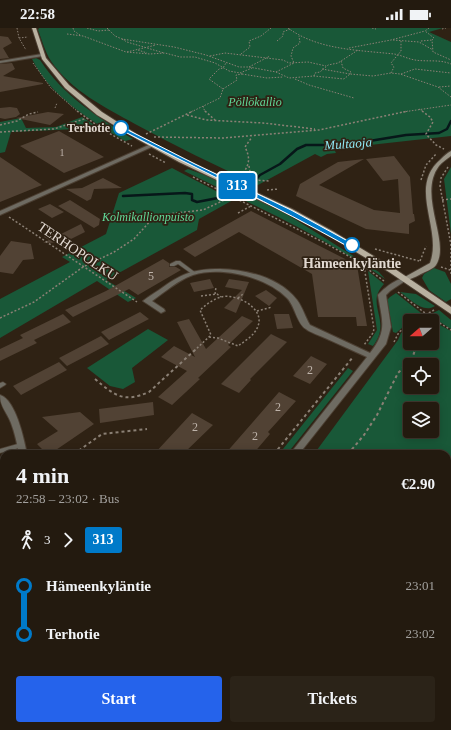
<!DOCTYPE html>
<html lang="en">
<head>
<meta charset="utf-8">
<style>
	:root { --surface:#231a0f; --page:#2b2318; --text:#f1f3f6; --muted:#a3a19e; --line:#40382f; --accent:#2563eb }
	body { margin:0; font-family:Georgia,serif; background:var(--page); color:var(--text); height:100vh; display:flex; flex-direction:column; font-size:15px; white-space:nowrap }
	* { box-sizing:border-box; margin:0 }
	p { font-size:13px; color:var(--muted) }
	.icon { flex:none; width:22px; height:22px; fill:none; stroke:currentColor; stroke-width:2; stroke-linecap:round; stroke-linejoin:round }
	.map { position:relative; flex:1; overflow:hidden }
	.sheet { position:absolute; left:0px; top:422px; width:451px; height:280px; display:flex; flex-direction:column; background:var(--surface); border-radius:12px 12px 0 0; box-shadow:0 2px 10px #0003,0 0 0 1px var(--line) }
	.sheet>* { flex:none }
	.badge { padding:0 8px; border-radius:3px; font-size:14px; line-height:26px }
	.needle { width:26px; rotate:250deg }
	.fabs { position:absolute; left:403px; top:286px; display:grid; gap:8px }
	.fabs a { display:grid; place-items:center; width:36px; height:36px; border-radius:4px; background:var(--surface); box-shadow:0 2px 10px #0003,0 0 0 1px var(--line); font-size:20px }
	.map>.badge { position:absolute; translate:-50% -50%; box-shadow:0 0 0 2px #fff }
	.legs { display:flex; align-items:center; gap:6px; height:44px; padding:0 16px; font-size:13px }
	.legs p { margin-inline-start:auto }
	.headline { display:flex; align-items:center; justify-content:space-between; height:68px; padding:0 16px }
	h1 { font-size:22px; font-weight:700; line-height:30px }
	.cta { display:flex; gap:8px; margin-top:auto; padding:8px 16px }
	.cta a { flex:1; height:46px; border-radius:4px; background:var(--accent); color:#fff; font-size:16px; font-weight:700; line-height:46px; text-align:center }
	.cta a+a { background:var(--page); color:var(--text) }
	ul { padding:0 16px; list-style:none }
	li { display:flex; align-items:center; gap:14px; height:48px; font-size:15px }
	li i { display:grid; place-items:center; width:6px; height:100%; margin:0 5px; background:currentColor }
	li i::after { content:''; width:10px; height:10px; margin:-5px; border:3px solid; border-radius:50%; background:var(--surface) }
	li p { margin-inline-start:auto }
	li:first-child i { background:linear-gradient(#0000 50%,currentColor 0) }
	li:last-child i { background:linear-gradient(currentColor 50%,#0000 0) }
	.status { display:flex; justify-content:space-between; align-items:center; height:28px; padding:0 20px; background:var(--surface); direction:ltr }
	.status svg { height:11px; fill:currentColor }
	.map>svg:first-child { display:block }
	.green { fill:#195838; fill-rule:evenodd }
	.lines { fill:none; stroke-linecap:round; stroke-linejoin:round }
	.stream { stroke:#071719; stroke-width:2.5 }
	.building { fill:#514234 }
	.lane-casing { stroke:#4c3f32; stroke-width:1.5 }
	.street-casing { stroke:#4c3f32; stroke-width:2 }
	.secondary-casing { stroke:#4c3f32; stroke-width:2 }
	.primary-casing { stroke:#4c3f32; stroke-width:2 }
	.path-far3 { stroke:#8b8075; stroke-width:1; stroke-dasharray:1.5 1.5; stroke-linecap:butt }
	.path-far2 { stroke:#8b8075; stroke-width:1.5; stroke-dasharray:2 2; stroke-linecap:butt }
	.path-far1 { stroke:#8b8075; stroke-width:2; stroke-dasharray:3 3; stroke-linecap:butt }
	.path { stroke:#8b8075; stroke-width:2.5; stroke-dasharray:4 4; stroke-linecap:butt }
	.lane { fill:#6e6b62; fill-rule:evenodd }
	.street { fill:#6e6b62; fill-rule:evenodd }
	.secondary { fill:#989385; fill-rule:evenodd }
	.primary { fill:#b9b1a0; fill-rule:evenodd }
	.line-1 { fill:#007ac9; stroke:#fff }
	.stop-1-dot { fill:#fff; stroke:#007ac9; stroke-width:2 }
	.labels { text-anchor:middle; stroke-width:3.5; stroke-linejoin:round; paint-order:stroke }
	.far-number-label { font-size:10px; fill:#beb3aa }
	.far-park-label { font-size:12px; font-style:italic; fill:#60d998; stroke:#2f2214 }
	.far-stop-label { font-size:12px; font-weight:bold; fill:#e2d9d1; stroke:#2f2214; text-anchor:end }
	.number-label { font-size:12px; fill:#beb3aa }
	.far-water-label { font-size:13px; font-style:italic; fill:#91eaf6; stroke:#2f2214 }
	.street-label { font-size:14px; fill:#e2d9d1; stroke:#2f2214 }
	.stop-label { font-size:14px; font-weight:bold; fill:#e2d9d1; stroke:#2f2214 }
</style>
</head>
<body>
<div class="status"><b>22:58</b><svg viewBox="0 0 49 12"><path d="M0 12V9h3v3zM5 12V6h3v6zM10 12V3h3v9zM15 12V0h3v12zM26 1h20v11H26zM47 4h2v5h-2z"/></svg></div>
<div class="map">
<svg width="451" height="702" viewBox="0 0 451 702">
	<rect width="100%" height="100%" fill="#2f2214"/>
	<!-- green -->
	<path class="green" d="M39 0H443L429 4 451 14V108L334 121 336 125 327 126 321 129 315 126 258 157C216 138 176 118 135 96 105 79 71 63 51 33 45 24 42 12 38 2Z
		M36 30 40 32C63 68 98 89 133 111L125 113C90 92 51 69 32 31Z
		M82 89 99 100 11 104 5 124 0 125V94L21 90 26 100 56 99Z
		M451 139V206L444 151Z
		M172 140 233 172 199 191 197 202 106 252 136 270 128 274 97 253 0 310V271L70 234 62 229 106 206 119 165Z
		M188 141 213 150 285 185 379 244 385 251C323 208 253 177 184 143Z
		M434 240 445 244 451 256V271L446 274 429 262 422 250 424 246Z
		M368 243 384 256C364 277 393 292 373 318L368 316 377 302Z
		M400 264 416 266 435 278C423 286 410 271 400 264Z
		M396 265 421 285V287L410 293 396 305 393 304 387 272 390 269Z
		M439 282 451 292V301L429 287Z
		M423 290H427L451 303V702H113L116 698H447V426H314L398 312 401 305 410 299V315H432V293H418ZM410 337H432V359H410ZM410 381H432V403H410Z
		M148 301 168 312 132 340 135 354 123 361 110 358 87 340Z
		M348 340 353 343 287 426H279Z"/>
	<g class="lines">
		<!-- stream -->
		<path class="stream" d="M251 157 260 147 280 136 297 121 306 117H345L406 107 439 105 447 101 451 93
			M123 168 185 165 192 166V172L197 174 223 169"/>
	</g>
	<!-- building -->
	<path class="building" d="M0 8 8 9 12 15 3 20 9 30 0 31Z
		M12 35 15 41 3 48 43 55V56L0 64V36Z
		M10 79 17 80 20 86 16 89 5 91 0 90V80Z
		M48 84 64 86 50 97 16 90Z
		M59 103 104 129 64 145 20 118Z
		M394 128 410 149 413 186H414L415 193 409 196V206L366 201 296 168 300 156 338 134 364 131 319 157 374 182 400 185 398 151 383 153 366 131Z
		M0 129 42 157 0 174Z
		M103 150 122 160 94 161 91 171 87 173 66 161 82 160Z
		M70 172 100 191 99 197 94 200 58 178Z
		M50 176 64 184 52 190 38 181Z
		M251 183 357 237 367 298H357L356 289H318L312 246 239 204 195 229 183 221Z
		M81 196 85 204 69 212 73 214 43 215 49 212 44 209 46 203 52 200 61 206Z
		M11 213 31 216 34 231 23 232 13 246 0 244V228Z
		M163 231 169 235V239H176L181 242 138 267 129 261 73 289 65 282 106 263Z
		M210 251 214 260 194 264 190 255Z
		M229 251 249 254 236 285 224 280 242 262 225 259Z
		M266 262 277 270 269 278 255 268Z
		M140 284 149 291 109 312 101 304Z
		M63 286 71 294 34 312 37 315 0 333V321L23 310 20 307Z
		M274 286H289L293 300 277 301Z
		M242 288 253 293 228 317 231 319 198 350 200 351 172 377 158 369 187 343 161 329 174 318 195 329 177 294 189 291 206 321Z
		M271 306 287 314 250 351 251 352 239 365 221 356Z
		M101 308 109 316 67 338 59 330Z
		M311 328 327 336 310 356 293 348Z
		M59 334 67 342 21 367 13 358Z
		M279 364 296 373 268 404 270 406 253 426H225Z
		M153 374 154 387 100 395 99 381Z
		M80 384 94 396 50 426H47L37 416 58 403 42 389Z
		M192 385 213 397 183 426H154Z"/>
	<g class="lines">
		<!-- lane casing -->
		<g class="lane-casing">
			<path id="lane" d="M176 233H180L196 245V246H192L178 236 174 238H170V236Z
				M3 354 6 356 5 357 0 360V355Z
				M21 415H23L24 417 23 419 0 425V421Z
				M4 596V604L0 606V598Z"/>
		</g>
		<!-- street casing -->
		<g class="street-casing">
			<path id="street" d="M42 26 43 28 0 35V33Z
				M151 116 156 117 0 187V183Z
				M220 241C247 242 279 249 297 272 303 280 305 289 310 297L370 325C388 302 382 293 378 267 384 260 398 249 407 250L408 251 390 263 386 267 391 299 386 316 299 426H290L367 329C353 323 339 316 325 310 319 307 311 305 306 301 297 296 295 278 287 270 266 249 222 238 193 247 178 252 165 264 152 273L164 281 165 283 161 285 143 273C148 269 154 265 159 262 181 246 192 241 220 241Z
				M0 367C16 372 24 411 27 426H19C17 416 15 405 11 395 7 384 0 379 0 367Z
				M66 698H79L77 702H64Z"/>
		</g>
		<!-- secondary casing -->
		<g class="secondary-casing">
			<path id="secondary" d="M451 123V128C447 131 442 134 439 138 417 167 451 214 436 237 433 241 427 243 423 245 417 248 409 253 403 252V250L430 235C443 201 407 159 441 131 444 128 447 125 451 123Z"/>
		</g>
		<!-- primary casing -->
		<g class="primary-casing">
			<path id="primary" d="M32 0H36L46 30 69 57 102 84 141 109 184 131 292 181 334 204 395 241 451 279V286L389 244 328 207 286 185 179 134 137 111 97 87 65 60 42 31Z"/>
		</g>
		<!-- path-far3 -->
		<path class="path-far3" d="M17 0 19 10 26 22
			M73 0 74 3 80 7
			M87 0 98 3 109 2
			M107 0 115 8 122 11 174 19 206 27 239 39H249L276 44 289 50 314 48 344 51 350 46 373 48 391 45 400 46 438 59 451 69
			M288 0C318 22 358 22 394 26 401 27 408 31 415 32 427 34 439 31 451 36
			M372 0 376 1
			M429 0 425 3 434 10 432 12 433 24 451 32
			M442 1 446 0
			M67 6 83 8 126 24 150 26 165 25 180 29H195L215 35 229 43 240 45
			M19 10 28 9
			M122 11 127 14 164 25
			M393 12 419 14 433 22
			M277 13 283 8V4L290 1
			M421 13 432 12
			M349 20 391 12 425 3
			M138 22 147 25
			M127 24 156 17
			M241 26 250 19 249 13 261 8 271 0
			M210 28 225 25 283 32 289 35 308 34 326 38
			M341 33 343 40 351 44 350 46
			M33 35 51 60 78 84
			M249 39 270 28
			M322 41 350 46
			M276 44 294 35 291 28 293 20 300 15 299 8
			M391 45 394 39 391 35 401 23V13
			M242 46 267 50 283 49
			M401 46 415 41 451 45
			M314 48 315 45 320 44 328 37 338 35 358 22
			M295 51 309 57 354 70
			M439 59 451 58
			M223 61 237 52 236 47 242 46 240 45 252 40
			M203 78 205 84
			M55 80 57 75
			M419 81 424 84
			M191 84 220 70 223 61 209 51 219 41 223 40 226 35
			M403 84 451 77"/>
		<!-- path-far2 -->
		<path class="path-far2" d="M77 83 105 103 132 118
			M205 83 215 92
			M422 83 430 89 433 94 426 106 436 117 444 121
			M187 87 206 92 263 95 315 101
			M0 97 17 93 29 86 38 84
			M0 104 54 101 87 90
			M146 106 193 83
			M154 109 223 110 319 102 408 83
			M149 126 166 135
			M249 138 251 149 254 152 270 153
			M448 139 441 150 440 158 451 217V248
			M243 145C250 136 250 129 245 119L252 109
			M193 149 323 214 354 231 384 253
			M421 152 426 137 437 125
			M267 162 279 161
			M442 172 451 171
			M238 185 251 178
			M9 189 137 274
			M375 221 419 233
			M420 233 426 218
			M364 238 374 301 373 305 364 317
			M441 239 450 242
			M398 264 430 289 451 302
			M215 266 216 259
			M201 268 217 266 221 269
			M238 270 243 266
			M257 283 272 279
			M0 290 34 274 83 239 114 224 134 211 152 191 167 186 203 182 233 168
			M415 293 434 282
			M394 314 399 304 410 297
			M194 323 211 307 200 282C206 277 213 271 221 269 236 265 265 280 258 298 255 307 245 313 238 318L218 310 209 309
			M415 323 418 315"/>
		<!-- path-far1 -->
		<path class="path-far1" d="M95 351C115 368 124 375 149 364L195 322
			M74 426 102 406 147 401
			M274 426 353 329
			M348 426 364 407 377 387 398 345 412 331 415 322"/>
		<!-- path -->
		<path class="path" d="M447 574 451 575
			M113 698 114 702
			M282 698V702
			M54 702 56 698"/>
		<!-- lane -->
		<use href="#lane" class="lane"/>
		<!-- street -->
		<use href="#street" class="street"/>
		<!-- secondary -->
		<use href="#secondary" class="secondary"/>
		<!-- primary -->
		<use href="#primary" class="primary"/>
	</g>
	<!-- line-1 -->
	<path class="line-1" d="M119 99H122L195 136 291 182 355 217 349 219C274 177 196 140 119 101Z"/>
	<!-- markers -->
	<g class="stop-1-dot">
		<circle cx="121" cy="100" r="7"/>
		<circle cx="352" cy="217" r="7"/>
	</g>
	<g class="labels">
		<!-- far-number labels -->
		<g class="far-number-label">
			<text x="62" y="128">1</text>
		</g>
		<!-- far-park labels -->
		<g class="far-park-label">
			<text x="255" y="78">Pöllökallio</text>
			<text x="148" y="193">Kolmikallionpuisto</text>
		</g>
		<!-- far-stop labels -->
		<g class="far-stop-label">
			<text x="110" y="104">Terhotie</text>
		</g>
		<!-- number labels -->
		<g class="number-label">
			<text x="151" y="252">5</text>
			<text x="310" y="346">2</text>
			<text x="278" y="383">2</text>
			<text x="195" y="403">2</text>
			<text x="255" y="412">2</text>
		</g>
		<!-- far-water labels -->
		<g class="far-water-label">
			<text transform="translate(348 115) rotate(-4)" y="5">Multaoja</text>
		</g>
		<!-- street labels -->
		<g class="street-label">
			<text transform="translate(78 223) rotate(34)" y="5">TERHOPOLKU</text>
		</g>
		<!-- stop labels -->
		<g class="stop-label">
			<text x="352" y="240">Hämeenkyläntie</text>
		</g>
	</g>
</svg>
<div class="fabs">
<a><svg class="needle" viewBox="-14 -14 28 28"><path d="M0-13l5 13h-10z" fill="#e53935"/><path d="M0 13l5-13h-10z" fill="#a3a19e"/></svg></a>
<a><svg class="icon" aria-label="locate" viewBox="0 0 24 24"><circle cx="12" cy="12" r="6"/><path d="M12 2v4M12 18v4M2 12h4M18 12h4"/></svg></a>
<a><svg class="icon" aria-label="layers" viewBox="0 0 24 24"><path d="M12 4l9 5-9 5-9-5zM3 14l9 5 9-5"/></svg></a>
</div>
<b class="badge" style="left:237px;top:158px;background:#007ac9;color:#fff">313</b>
<section class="sheet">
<div class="headline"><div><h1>4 min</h1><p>22:58 – 23:02 · Bus</p></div><b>€2.90</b></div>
<div class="legs"><svg class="icon" aria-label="walk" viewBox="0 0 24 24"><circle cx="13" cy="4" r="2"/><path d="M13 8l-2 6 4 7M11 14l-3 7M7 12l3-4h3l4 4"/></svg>3<svg class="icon" aria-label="forward" viewBox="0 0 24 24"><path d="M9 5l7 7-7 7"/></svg><b class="badge" style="background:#007ac9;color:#fff">313</b></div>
<ul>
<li><i style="color:#007ac9"></i><b>Hämeenkyläntie</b><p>23:01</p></li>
<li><i style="color:#007ac9"></i><b>Terhotie</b><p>23:02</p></li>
</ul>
<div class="cta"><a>Start</a><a>Tickets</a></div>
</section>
</div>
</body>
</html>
